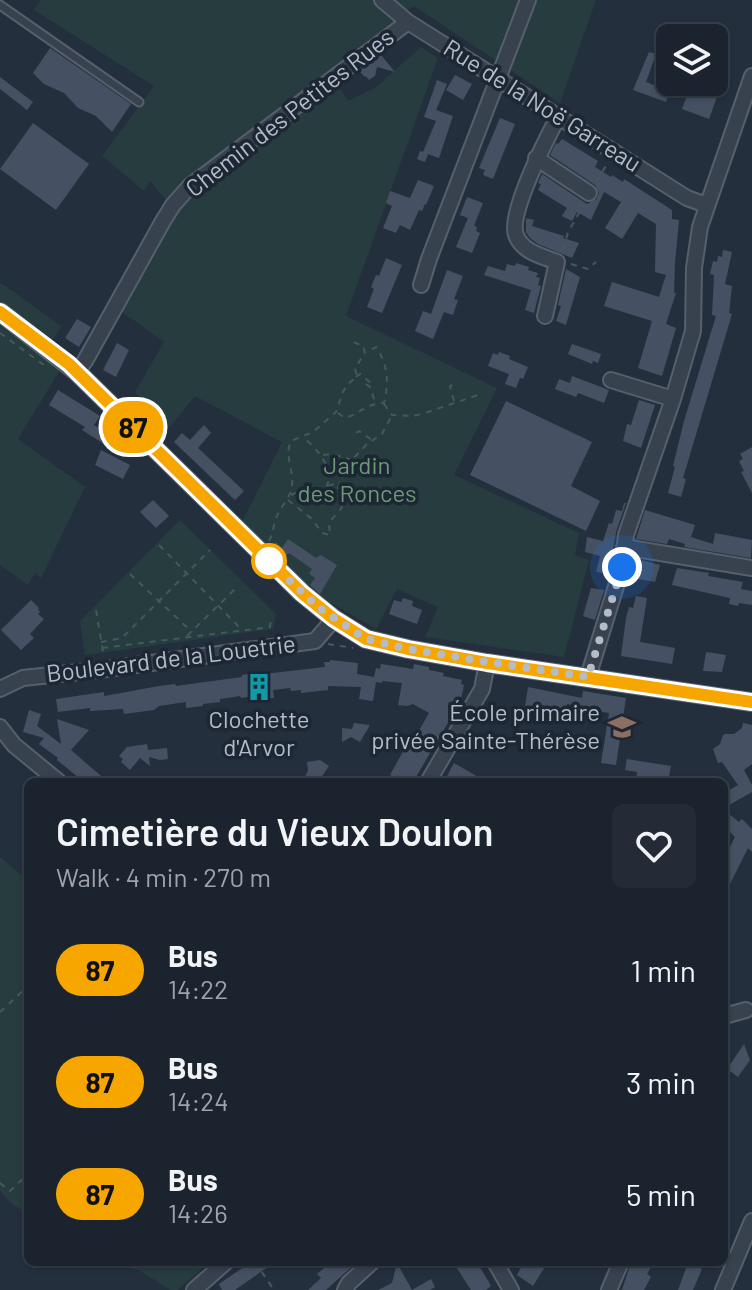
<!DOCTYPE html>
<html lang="en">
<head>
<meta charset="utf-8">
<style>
	:root { --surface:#1b232e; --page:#242b36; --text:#f1f3f6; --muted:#a0a4aa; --line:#39404a }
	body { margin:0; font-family:Barlow,sans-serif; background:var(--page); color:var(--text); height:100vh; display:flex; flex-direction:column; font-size:30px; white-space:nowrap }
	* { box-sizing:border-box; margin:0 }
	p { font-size:26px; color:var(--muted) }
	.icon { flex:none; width:44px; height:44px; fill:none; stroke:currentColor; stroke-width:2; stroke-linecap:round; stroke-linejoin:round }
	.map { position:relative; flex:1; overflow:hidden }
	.drawer { position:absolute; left:24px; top:778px; width:704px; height:488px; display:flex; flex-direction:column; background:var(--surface); border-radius:12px; box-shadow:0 2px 6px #0004,0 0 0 2px var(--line) }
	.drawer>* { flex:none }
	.badge { padding:0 16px; border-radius:26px; font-size:28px; line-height:52px }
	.tools { position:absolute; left:656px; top:24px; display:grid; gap:16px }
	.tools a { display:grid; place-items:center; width:72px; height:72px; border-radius:12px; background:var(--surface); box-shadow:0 2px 6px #0004,0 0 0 2px var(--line); font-size:40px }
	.you { position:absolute; width:40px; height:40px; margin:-20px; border:6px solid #fff; border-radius:50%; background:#1a73e8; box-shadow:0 0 0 12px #1a73e833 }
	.map>.badge { position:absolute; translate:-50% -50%; box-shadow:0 0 0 4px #fff }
	.round { display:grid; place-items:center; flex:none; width:84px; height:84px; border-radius:12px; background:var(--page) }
	.headline { display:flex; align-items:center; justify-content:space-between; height:136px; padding:0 32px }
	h1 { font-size:38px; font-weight:600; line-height:60px }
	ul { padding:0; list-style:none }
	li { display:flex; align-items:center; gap:24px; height:112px; padding:0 32px }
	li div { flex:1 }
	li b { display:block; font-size:30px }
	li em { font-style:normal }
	li .badge { min-width:88px; font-weight:700; text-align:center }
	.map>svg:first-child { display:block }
	.green { fill:#263c3f }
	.building { fill:#455162 }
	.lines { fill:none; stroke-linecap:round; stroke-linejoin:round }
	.service-casing { stroke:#565f6c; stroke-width:11 }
	.minor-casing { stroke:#565f6c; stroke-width:18 }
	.tertiary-casing { stroke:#565f6c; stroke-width:20 }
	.path { stroke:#44595c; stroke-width:2; stroke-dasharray:6 6; stroke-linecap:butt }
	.service { stroke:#38414e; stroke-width:7 }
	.minor { stroke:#38414e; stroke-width:14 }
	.tertiary { stroke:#38414e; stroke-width:16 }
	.line-casing { stroke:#fff; stroke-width:18 }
	.line { stroke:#f7a600; stroke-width:12 }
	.walk { stroke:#b4bcc9; stroke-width:8; stroke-dasharray:0 14.4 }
	.stop-dot { fill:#fff; stroke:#f7a600; stroke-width:4 }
	.labels { text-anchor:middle; stroke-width:7; stroke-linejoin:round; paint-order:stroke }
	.street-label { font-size:24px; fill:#b4bcc9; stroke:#1d2633 }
	.park-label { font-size:24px; fill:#6b9a76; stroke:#1d2633 }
	.poi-label { font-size:24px; fill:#b4bcc9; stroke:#1d2633; text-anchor:end }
</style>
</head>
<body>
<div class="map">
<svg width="752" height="1290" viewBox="0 0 752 1290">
	<rect width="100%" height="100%" fill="#242f3e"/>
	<!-- green -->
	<path class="green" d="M41 0H596L560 103 414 6 329 70 348 101 375 88 421 47 438 58 346 316 497 388 454 475 579 533 575 555 589 560 564 657 425 637 438 607 397 589 376 629 321 597 242 522 282 442 195 396 170 427 135 392 164 342 121 311 175 211 150 181 144 191 102 156 154 86 34 10Z
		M0 282 61 326 53 340 0 301Z
		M0 326 60 370 18 439 85 487 41 578 35 573 28 585 0 565Z
		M180 520 276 614 273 629 85 655 80 621Z
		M0 857 28 881V1214L10 1202 0 1191Z
		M100 1262H209L178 1290H170L139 1270Z"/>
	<!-- building -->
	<path class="building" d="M50 48 131 104 112 132 96 116 78 108 64 93 44 84 33 73Z
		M649 52 656 54 646 82 670 91 666 102 633 90Z
		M381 55 395 72 377 67 375 76 369 80 366 76 365 77 359 71Z
		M455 75 472 84 463 100 446 90Z
		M0 77 33 102 27 110 0 89Z
		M437 80 447 84 436 110 453 116 439 158 425 153 428 154 425 162 417 159 420 151 423 152 436 121 424 117Z
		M692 82 700 85 699 88 718 94 709 119 682 109Z
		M500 118 515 124 493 179 483 175 485 170 479 168Z
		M33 123 89 164 56 210 0 169Z
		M562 139 598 161 595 167 611 177 612 175 623 182 624 179 672 210V219L679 220 675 263 674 293H676L666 324 676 328 662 376 638 368 652 321 604 306 612 282 659 297 666 275 655 272 656 224 638 213 622 239 605 228 621 202 604 192 591 220 577 212 572 221 562 216 567 208 538 190 541 184 538 183 542 174 587 204 597 199 599 193 595 185 550 155 556 143 558 144Z
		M418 180 434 186 426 205 425 204 422 211 419 210 410 230 400 225 396 233 383 228 392 206 386 203 390 191 410 198Z
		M467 197 483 203 474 226 477 227 476 231 480 233 472 253 456 247 468 218 460 215Z
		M526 218 534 220 532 226 564 236 563 238 579 243 572 258 538 244 530 238 526 232Z
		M723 250 732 252 725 284 732 286 729 313 732 314 683 478 686 479 681 497 668 493 675 467 673 466 674 462 684 421 716 316 712 315 714 275 710 274 713 261 717 262 718 256 722 257Z
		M386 258 402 265 382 313 367 307 374 289 371 287 376 275 379 276Z
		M516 263 529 267 528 270 538 273 536 277 540 278 538 285 541 286 534 313 525 310 531 290 484 275 488 266 505 271 507 264 515 266Z
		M566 269 580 277 566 325 556 321 561 306 558 305Z
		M447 270 463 276 454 299 458 300 453 315 444 312 433 339 415 331 423 311 431 314Z
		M77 319 91 327 79 347 65 338Z
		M117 343 129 350 116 377 103 370Z
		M572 344 601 354 598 363 593 361 592 364 568 354Z
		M499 352 510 356 509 359 528 367 523 379 520 378 516 388 505 384 509 374 488 366 493 353 498 355Z
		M572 376 609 390 604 403 578 393 576 397 555 389 559 379 570 383Z
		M58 390 100 416 94 425 108 434 104 444 82 430 85 427 49 405Z
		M639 400 655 405 641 448 623 441 627 424 631 425Z
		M506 401 592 442 571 486 600 501 586 531 470 475Z
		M204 425 211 433 198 448 244 491 235 500 174 442 182 433 190 440Z
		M752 447V493L741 472 744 471 739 461 743 459 740 454Z
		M101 450 130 465 123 479 95 465Z
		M153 500 169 516 156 528 140 512Z
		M624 503H626L616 532 609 574 596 572 600 556 585 552 587 537 603 541 609 523 612 524 616 510 622 511Z
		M645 510 695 525 691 537 713 544 715 533 752 540 751 558 684 547 685 544 669 539 667 544 636 539Z
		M288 539 316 558 321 555 337 565 320 594 310 585 315 578 309 574 312 569 289 553 283 559 271 547 276 542 282 548Z
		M642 560 660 565 655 582 638 579Z
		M677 568 709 573 708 576 743 582 741 589 752 591V605L739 603 738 606 729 604 730 598 672 585Z
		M591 588 604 590 595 620 583 616Z
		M636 596 647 598 640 642 675 648 672 664 621 656 626 618 629 607 633 608Z
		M403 598 413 601 412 606 422 610 417 624 389 614 394 600 401 602Z
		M31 600 39 608 38 609 40 612 38 614 44 619 30 634 34 638 21 650 1 630Z
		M706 652 726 655 722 672 703 671Z
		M330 660 358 663 357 674 374 677 376 668 380 669 381 664 413 669 414 664 429 667V670L444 673 443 676 462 680 461 684 464 685 461 699H460L459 704 413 782H401L390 775 405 748 408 750 429 713 413 704 407 706 398 705 402 683 382 681V683L376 682 373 701 359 699 361 687 328 686V690L301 693V690L291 691 290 688 273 690 274 698 262 699 261 695 241 698 240 696 220 699V702L203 704V706L186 708V702L159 706 154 710 124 714 123 709 90 711V708L58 712 56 699 104 692V696L110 695 159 686 175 684 176 686 242 677V675L264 672V674L325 667 324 662H330Z
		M528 687 582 698 583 691 626 698 616 765 601 763 609 713 597 711 598 709 567 704 566 712 559 710V715L547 713V710L525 707Z
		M29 710 41 714 37 726 61 744 57 719 89 730 71 750 108 782H84L57 760 58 758 39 744 44 738 23 732Z
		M354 723 370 725 360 742 351 737 342 742V728L352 729Z
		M743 723 752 725V764L744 770 752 785V792L724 808V793L738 785 722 762 718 763 713 749 720 744 723 735 725 734H734L742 728Z
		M147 744 148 750 167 748 168 759 160 760 149 757 150 766 140 758 130 770 121 762 123 759 119 756 127 747Z
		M627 759 671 766 668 782H643L636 779 637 772 625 770Z
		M320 760 329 766 318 782H302L308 771 307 762Z
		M454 763 487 782H444Z
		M724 810 739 822 742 819 752 829V852L748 848 724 896V859L735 837 724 826Z
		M744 1044 750 1060 738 1077 727 1069Z
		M251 1262H275L235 1290H222L219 1284Z
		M331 1262H357L326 1290H308L321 1278 317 1274Z
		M453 1262H477L491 1286 486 1290H471Z
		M524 1262H548L533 1286 517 1275Z
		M631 1262H654L647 1274 651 1277 644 1290H622Z
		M397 1263 412 1290 431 1279 435 1287 430 1290H378L392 1283Z
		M688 1263 702 1269 693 1290H678Z"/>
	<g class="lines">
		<!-- service casing -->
		<g class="service-casing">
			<path id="service" d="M0 5 139 102"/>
		</g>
		<!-- minor casing -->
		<g class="minor-casing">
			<path id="minor" d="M382 0 408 22 687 198 706 205
				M536 158 589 193
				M421 285 429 259 528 0
				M545 316 557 262C542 256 522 252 516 235 508 214 547 138 558 117
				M77 372 85 361 163 221 173 205 190 186 408 22
				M611 380 673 399
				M624 547 752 568
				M588 677 622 567 626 535 673 399 693 331 694 268 700 227 752 76
				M0 689 23 678 107 669 315 641 334 619
				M0 727 14 745 59 782
				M428 782 482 689 487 663
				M724 1016 746 1010
				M495 1262 511 1290
				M194 1290 226 1262
				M345 1290 349 1283 372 1262
				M609 1290 621 1262
				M723 1290 752 1221"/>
		</g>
		<!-- tertiary casing -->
		<g class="tertiary-casing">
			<path id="tertiary" d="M0 312 77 372 302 593 334 619 366 639 408 649 487 663 752 702"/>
		</g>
		<!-- path -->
		<path class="path" d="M596 182 607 164
			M563 250 568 232 583 206
			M571 264 588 269 596 262
			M0 333 48 368
			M356 377 360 374 371 383 370 387
			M366 384 370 387 375 402
			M454 401 450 386 455 384
			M384 404 392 415 412 416 422 414 478 395
			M338 413 345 418C360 414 364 404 384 403 389 383 388 364 376 347L367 352
			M356 433 359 431 372 440
			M323 455 332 454 352 460
			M328 486 340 482
			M291 495 300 491 327 486C334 467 317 449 303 437
			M288 500 312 519 322 533 330 535 329 523C338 510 349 509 337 492L340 482 352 460 367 444 382 434 392 415
			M269 541C274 532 273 524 277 516 281 506 291 497 292 486 294 471 284 454 291 441L313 432 336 412 343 392 347 385 357 376 355 369 365 352 363 346 351 341
			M159 545 242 630
			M130 574 192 632
			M96 610 103 652
			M187 636 235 589
			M101 642 122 638 210 550
			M328 644 353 648
			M102 648 270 627 271 619
			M0 1012 28 986
			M0 1183 10 1191 28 1174
			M255 1262 274 1290"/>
		<!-- service -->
		<use href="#service" class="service"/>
		<!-- minor -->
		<use href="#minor" class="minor"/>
		<!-- tertiary -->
		<use href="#tertiary" class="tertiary"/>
	</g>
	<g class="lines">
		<!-- line casing -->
		<g class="line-casing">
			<path id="line" d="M0 312 69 364 302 593 334 619 366 639 408 649 487 663 752 702"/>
		</g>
		<!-- line -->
		<use href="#line" class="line"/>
		<!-- walk -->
		<path class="walk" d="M269 561 319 608 366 639 408 649 468 659 588 677 622 567"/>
	</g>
	<!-- icons -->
	<defs>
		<g id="building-bare" transform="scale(2.16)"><path d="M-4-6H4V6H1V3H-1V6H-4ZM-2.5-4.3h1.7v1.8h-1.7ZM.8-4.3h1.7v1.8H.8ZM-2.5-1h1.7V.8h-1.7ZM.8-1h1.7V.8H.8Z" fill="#0f9aa8" stroke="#1d2633" stroke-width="2.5" paint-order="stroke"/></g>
		<g id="school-bare" transform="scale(2.16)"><path d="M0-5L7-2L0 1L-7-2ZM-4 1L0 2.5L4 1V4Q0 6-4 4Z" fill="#8d6e63" stroke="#1d2633" stroke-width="2.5" paint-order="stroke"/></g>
	</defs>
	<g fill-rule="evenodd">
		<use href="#building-bare" x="259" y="687"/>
		<use href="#school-bare" x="622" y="727"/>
	</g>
	<!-- markers -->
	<circle class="stop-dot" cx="269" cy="561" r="16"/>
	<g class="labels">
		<!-- street labels -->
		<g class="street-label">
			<text transform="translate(542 106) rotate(32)" y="8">Rue de la Noë Garreau</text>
			<text transform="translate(290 113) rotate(-38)" y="8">Chemin des Petites Rues</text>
			<text transform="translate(171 659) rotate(-7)" y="8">Boulevard de la Louetrie</text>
		</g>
		<!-- park labels -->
		<g class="park-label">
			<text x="357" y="474">Jardin<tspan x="357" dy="28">des Ronces</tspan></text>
		</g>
		<!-- poi labels -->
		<g class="poi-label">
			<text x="600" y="721">École primaire<tspan x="600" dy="28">privée Sainte-Thérèse</tspan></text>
			<text x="259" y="728" text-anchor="middle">Clochette<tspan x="259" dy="28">d'Arvor</tspan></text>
		</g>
	</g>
</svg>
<div class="tools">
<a><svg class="icon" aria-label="layers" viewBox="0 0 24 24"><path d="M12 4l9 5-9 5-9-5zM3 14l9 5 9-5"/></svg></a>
</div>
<div class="you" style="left:622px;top:567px"></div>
<b class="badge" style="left:133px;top:427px;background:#f7a600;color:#111">87</b>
<section class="drawer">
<div class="headline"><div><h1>Cimetière du Vieux Doulon</h1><p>Walk · 4 min · 270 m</p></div><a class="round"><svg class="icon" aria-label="heart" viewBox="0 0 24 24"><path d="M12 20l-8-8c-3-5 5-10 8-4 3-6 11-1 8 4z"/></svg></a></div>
<ul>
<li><span class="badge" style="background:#f7a600;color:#111">87</span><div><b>Bus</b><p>14:22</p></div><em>1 min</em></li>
<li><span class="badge" style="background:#f7a600;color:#111">87</span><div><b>Bus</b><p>14:24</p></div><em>3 min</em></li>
<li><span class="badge" style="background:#f7a600;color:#111">87</span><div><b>Bus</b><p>14:26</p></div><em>5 min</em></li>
</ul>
</section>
</div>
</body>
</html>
